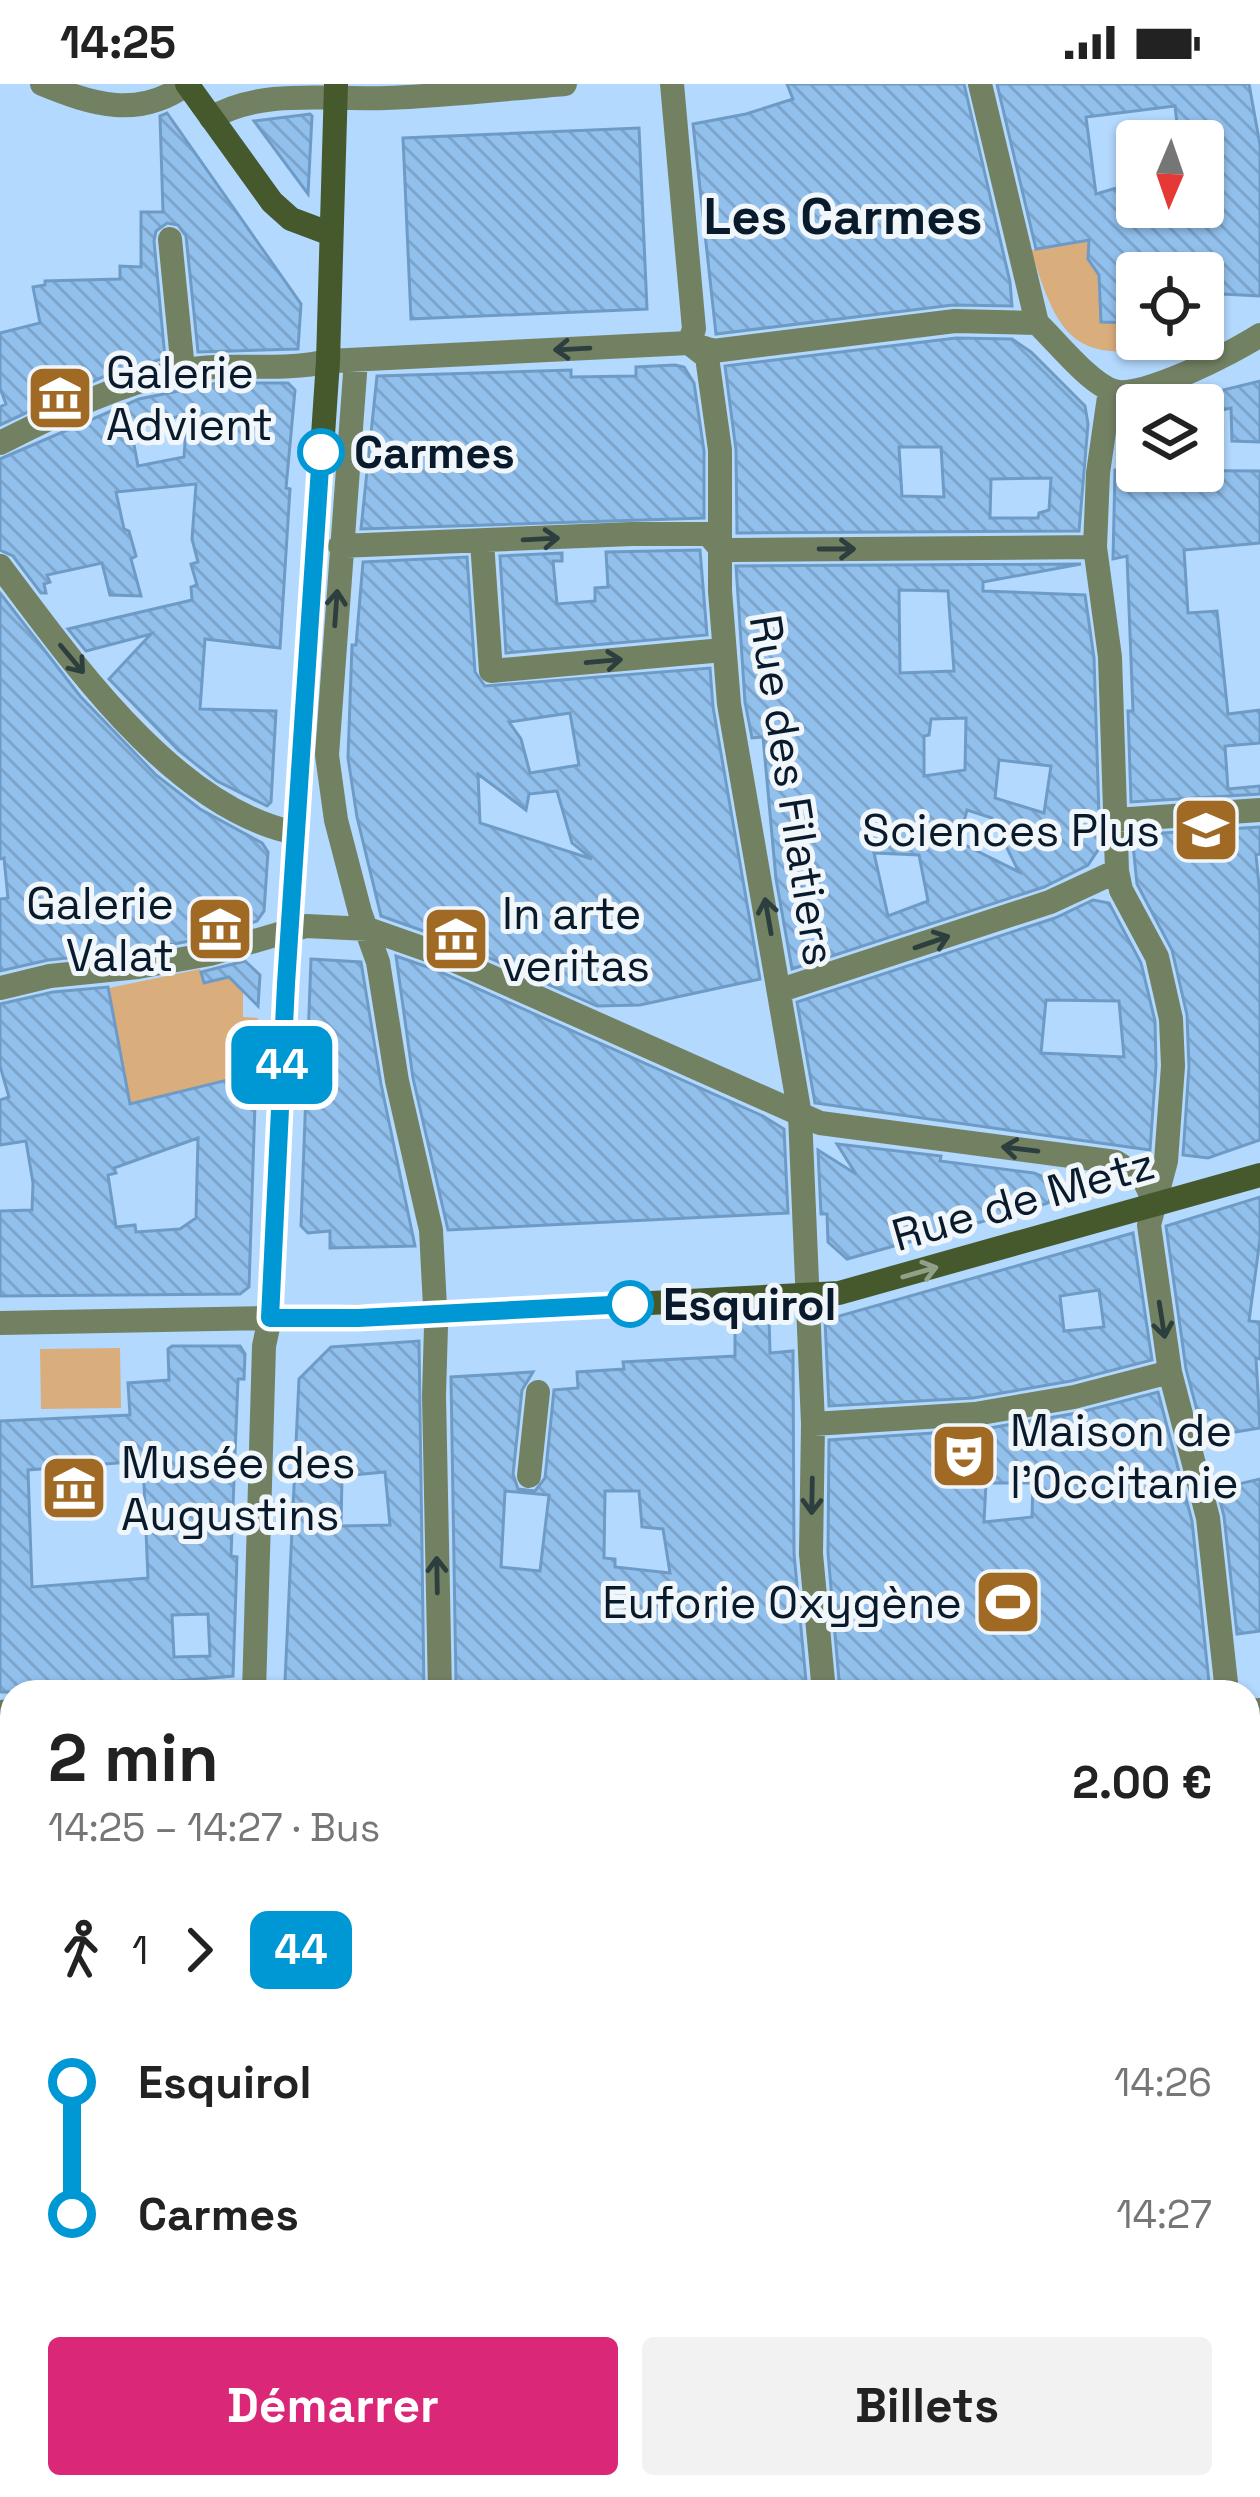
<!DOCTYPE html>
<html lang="fr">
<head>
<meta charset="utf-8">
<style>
	:root { --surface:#fff; --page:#f2f2f2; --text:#222; --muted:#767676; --accent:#db2777 }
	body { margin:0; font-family:"Space Grotesk",sans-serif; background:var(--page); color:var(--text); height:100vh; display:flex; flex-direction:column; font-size:45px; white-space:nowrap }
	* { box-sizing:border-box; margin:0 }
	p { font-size:39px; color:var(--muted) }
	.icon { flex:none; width:66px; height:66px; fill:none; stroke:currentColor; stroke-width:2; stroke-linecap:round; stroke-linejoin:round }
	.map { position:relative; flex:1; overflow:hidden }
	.sheet { position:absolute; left:0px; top:1596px; width:1260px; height:819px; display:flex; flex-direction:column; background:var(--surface); border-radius:36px 36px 0 0; box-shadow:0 3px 9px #0004 }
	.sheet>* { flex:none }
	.badge { padding:0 24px; border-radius:18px; font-size:42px; line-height:78px }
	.needle { width:78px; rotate:182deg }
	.fabs { position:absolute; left:1116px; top:36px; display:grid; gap:24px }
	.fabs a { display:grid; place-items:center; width:108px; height:108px; border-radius:12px; background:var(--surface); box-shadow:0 3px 9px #0004; font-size:60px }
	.map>.badge { position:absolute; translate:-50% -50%; box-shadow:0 0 0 6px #fff }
	.legs { display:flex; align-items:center; gap:18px; height:132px; padding:0 48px; font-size:39px }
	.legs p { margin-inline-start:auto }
	.overview { display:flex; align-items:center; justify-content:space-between; height:204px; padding:0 48px }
	h1 { font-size:66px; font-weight:600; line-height:90px }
	.button { display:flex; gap:24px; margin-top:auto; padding:24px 48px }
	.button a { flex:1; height:138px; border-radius:12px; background:var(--accent); color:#fff; font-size:48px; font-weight:600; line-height:138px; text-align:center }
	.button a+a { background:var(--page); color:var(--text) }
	ul { padding:0 48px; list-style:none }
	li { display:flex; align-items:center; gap:42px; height:132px; font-size:45px }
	li i { display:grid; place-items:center; width:18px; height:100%; margin:0 15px; background:currentColor }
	li i::after { content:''; width:30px; height:30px; margin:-15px; border:9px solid; border-radius:50%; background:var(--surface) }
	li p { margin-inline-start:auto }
	li:first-child i { background:linear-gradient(#0000 50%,currentColor 0) }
	li:last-child i { background:linear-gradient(currentColor 50%,#0000 0) }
	.status { display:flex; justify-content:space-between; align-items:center; height:84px; padding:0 60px; background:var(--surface); direction:ltr }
	.status svg { height:33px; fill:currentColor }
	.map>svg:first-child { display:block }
	.green { fill:#daad7d }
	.building { fill:url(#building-back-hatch); stroke:#6e9bc6; stroke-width:3; fill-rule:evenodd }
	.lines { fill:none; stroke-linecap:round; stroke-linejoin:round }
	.street { stroke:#738163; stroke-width:24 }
	.secondary { stroke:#45592c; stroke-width:24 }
	.oneway { stroke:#2d3e3f }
	.oneway2 { stroke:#92a089 }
	.line-1-casing { stroke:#fff; stroke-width:27 }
	.line-1 { stroke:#0098d4; stroke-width:18 }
	.stop-1-dot { fill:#fff; stroke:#0098d4; stroke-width:6 }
	.labels { text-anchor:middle; stroke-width:10; stroke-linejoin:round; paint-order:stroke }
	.poi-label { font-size:45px; fill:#081a2b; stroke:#f1f6fa; text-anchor:start }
	.stop-label { font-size:45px; font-weight:bold; fill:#081a2b; stroke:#f1f6fa; text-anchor:start }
	.street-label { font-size:45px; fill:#081a2b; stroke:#f1f6fa }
	.quarter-label { font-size:51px; font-weight:bold; fill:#081a2b; stroke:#f1f6fa }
</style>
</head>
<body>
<div class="status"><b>14:25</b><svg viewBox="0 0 49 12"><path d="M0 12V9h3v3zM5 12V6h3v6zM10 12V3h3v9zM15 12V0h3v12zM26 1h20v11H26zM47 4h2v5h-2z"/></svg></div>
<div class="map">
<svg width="1260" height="2413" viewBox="0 0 1260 2413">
	<defs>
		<pattern id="building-back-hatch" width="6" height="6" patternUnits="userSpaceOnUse" patternTransform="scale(3)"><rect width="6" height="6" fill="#92c0ed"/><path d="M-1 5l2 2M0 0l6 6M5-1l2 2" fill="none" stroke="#7ca4cb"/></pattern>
	</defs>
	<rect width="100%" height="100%" fill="#b3d9fe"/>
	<!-- green -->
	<path class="green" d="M1089 156 1088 175 1099 191 1098 208 1137 243V255H1174V260C1074 283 1058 253 1031 166Z
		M200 885 204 899 229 893 243 907V933L258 934 256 992 130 1020 109 904Z
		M120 1264 121 1324 41 1325 40 1265Z"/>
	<!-- building -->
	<path class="building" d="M787 0H964L1010 198 1012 222 953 221 716 250 693 40 746 30 793 15Z
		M997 0H1249L1260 61V212L1203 209V189H1137V239L1101 238 1099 191 1088 175 1089 156 1036 165ZM1175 22 1179 57H1203V123H1137V98L1096 110 1086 33Z
		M167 29 301 220 298 265 198 268 186 152 178 141 167 139 156 147 154 157 165 274 105 292 0 341V323L6 320 0 304V249L40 239 33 203 45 201V197L120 195V182L141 183V128H163L160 32Z
		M310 30 312 32 308 110 254 37Z
		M639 44 647 225 411 235 403 54Z
		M956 254 1012 255 1031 268 1085 322 1088 340 1079 447 737 449 736 366 725 282ZM899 363H941L944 413 902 412ZM1051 394 1049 426 1039 429 1038 434H990L991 395Z
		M675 281 684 283 694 299 704 367V434L361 445 377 292 571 286V293L636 292V283Z
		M1260 297V358L1232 357 1231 324 1203 330V311Z
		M218 299H288L295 306 286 404 290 405 280 564 205 555 200 625 276 627 271 718 267 722 217 697 178 666 109 595 151 550 86 567 68 545 192 516 191 503 197 501 191 480 198 478 192 455 196 400 116 408 124 445 129 447 136 472 131 475 141 512 110 511 102 479 47 491 50 498 44 500 46 509H41L13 472 0 466V375L139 315ZM187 330 184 373 138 382 131 345Z
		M1115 386 1260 387V459L1184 466 1188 529 1217 527 1228 630 1260 626V659L1225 662 1228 705 1260 702V710L1131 718 1128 627H1133L1127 472 1113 475Z
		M700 466 707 551 506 569 500 472 562 469V477H553L557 520 595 517V504L608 503 606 468Z
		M467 473 475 588 485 602 710 584 713 623 760 895 640 921 597 922 449 856 381 832 357 733 348 674 352 561H356L363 478ZM570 629 579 681 530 689 521 655 509 638ZM478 690 526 726 529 710 557 707 572 759 592 775 480 739Z
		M1081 480 983 498V507L1085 511 1094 574 1100 763 1088 781 1044 803 792 885 776 795 763 653 752 654 745 618 736 482ZM899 506 948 507 954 587 900 589ZM966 634 965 686 924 692V652L929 651 931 635ZM999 676 1051 682 1044 729 995 714ZM967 726 992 734 1019 788 959 758ZM874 769 919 771 928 817 888 832Z
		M0 509 80 612 156 691 200 725 262 759 268 768 264 827 257 837 206 854 136 867 48 876 0 887V815L8 814 4 774 0 775Z
		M1260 743V770L1256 771 1260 811V1056L1208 1074 1183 1071 1189 983 1187 931 1172 866 1137 800 1132 751Z
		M1093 816 1109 819 1141 879 1155 937 1156 982 1150 1066 815 1019 797 918 1055 834ZM1046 916 1119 917 1124 973 1041 969Z
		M396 872 436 886 763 1032 784 1045 788 1129 448 1146 413 994Z
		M311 875 361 878 381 1000 415 1162 330 1164V1147L308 1149 301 1142Z
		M245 877 260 891 258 922 229 893 204 899 201 888Z
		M108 903 130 1020 256 989 249 1203 240 1210 0 1212V1127L32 1126 33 1099 26 1057 0 1061V1016L9 1013 0 982V920L53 908ZM198 1054 196 1134 180 1145 136 1148 135 1141 116 1143 108 1091 116 1089 114 1084Z
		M837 1060 941 1072 940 1077 1034 1089 1051 1096 1055 1108 1048 1119 1035 1123 847 1175 828 1158 827 1130H821L818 1066 856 1090Z
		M1260 1113V1155L1249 1237 1260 1238V1275L1256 1274 1260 1344 1204 1353 1186 1285 1166 1142Z
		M1133 1149 1152 1276 1071 1297 973 1314 829 1322 825 1236ZM1099 1206 1104 1243 1064 1247 1060 1212Z
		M769 1233 770 1269 793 1267 794 1470 807 1608H521L456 1601 451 1293 533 1288 522 1306 513 1390 518 1405 535 1407 545 1394 554 1306 578 1304 577 1288 624 1285 623 1278 735 1272V1234ZM505 1407 549 1411 540 1487 501 1483ZM605 1407H639L642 1443 663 1445 670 1489 615 1483V1475L604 1474Z
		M419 1257 424 1608H348L324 1605V1599L285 1597 299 1295 331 1263ZM385 1388 390 1441 341 1442 342 1392Z
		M172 1262H240L245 1270 244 1295H238L231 1472 237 1473 233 1592 48 1608H0V1337L130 1331 128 1299 169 1296 168 1265ZM143 1377 148 1494 32 1503 28 1386ZM208 1530 210 1572 174 1573 172 1531Z
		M1158 1308 1192 1437 1210 1608H840L828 1469 829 1356 978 1346 1077 1329ZM986 1399H1033L1032 1433 984 1438Z
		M1260 1395V1547L1237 1550 1224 1432 1217 1405Z"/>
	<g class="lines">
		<!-- street -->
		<path class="street" d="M42 0C93 21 139 35 187 0
			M672 0 694 245 689 259
			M980 0 1037 239
			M211 34C262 4 329 16 386 14 445 12 505 5 565 0
			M170 155 183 286
			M1037 239C1056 257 1090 300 1114 307 1141 316 1236 267 1260 251
			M689 259 707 273 720 366V507L729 620 800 1031 813 1340 811 1470 824 1608
			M356 276 327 671 336 736 360 828 378 878 397 997 431 1146 436 1242 434 1311 440 1608
			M1110 306 1098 389 1095 463 1110 573 1117 787 1121 806 1157 873 1171 935 1173 982 1166 1077 1149 1141 1170 1288 1208 1434 1227 1608
			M0 359C58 330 116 300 181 287 229 277 279 289 328 277L689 259 713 267 955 237 1037 239
			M482 458 491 587 723 566
			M340 462 632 450H708L720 464 732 466 1095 463
			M0 482C71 576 174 725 296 749
			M1116 736 1260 726
			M0 904 50 892 138 883 210 870 306 842 368 845 442 871 820 1039 1116 1078 1144 1096 1156 1121
			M781 906 1050 818 1117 787
			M0 1239 270 1234 264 1262 254 1608
			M813 1340 975 1330 1074 1313 1170 1288
			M529 1392 538 1308
			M227 1608H234
			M1248 1627 1260 1626
			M0 1628 12 1627
			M0 1957 12 1974
			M1248 2043 1260 2190
			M1248 2314 1260 2290
			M0 2386 12 2387
			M416 2403 430 2413
			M873 2403 874 2413
			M1246 2403 1260 2409
			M221 2413 222 2403
			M473 2413 474 2403
			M1198 2413 1203 2403"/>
		<!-- secondary -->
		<path class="secondary" d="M187 0 272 118 291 135 331 150
			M336 0 328 277 286 900 270 1234 405 1232 839 1209 1260 1091"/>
	</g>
	<!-- one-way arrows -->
	<defs><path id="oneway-shaft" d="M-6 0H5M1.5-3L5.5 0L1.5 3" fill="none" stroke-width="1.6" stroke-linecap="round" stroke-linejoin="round" transform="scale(3)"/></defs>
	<g class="oneway">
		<use href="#oneway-shaft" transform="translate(572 265) rotate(177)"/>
		<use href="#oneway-shaft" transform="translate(541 455) rotate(-3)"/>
		<use href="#oneway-shaft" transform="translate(837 465)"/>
		<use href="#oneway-shaft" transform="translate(336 524) rotate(-86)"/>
		<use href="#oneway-shaft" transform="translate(72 575) rotate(50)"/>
		<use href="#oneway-shaft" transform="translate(604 577) rotate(-5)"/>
		<use href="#oneway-shaft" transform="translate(768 832) rotate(-100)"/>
		<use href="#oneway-shaft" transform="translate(932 858) rotate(-19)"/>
		<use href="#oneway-shaft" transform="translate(1020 1065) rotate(-173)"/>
		<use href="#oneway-shaft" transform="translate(1162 1236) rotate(81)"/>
		<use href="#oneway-shaft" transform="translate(812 1412) rotate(91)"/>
		<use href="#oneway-shaft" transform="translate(437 1491) rotate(-91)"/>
	</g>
	<use class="oneway2" href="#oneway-shaft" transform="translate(920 1188) rotate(-16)"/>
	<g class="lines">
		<!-- line-1 casing -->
		<g class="line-1-casing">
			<path id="line-1" d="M321 368 286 900 270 1234H358L630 1220"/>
		</g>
		<!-- line-1 -->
		<use href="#line-1" class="line-1"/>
	</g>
	<!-- icons -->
	<defs>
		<g id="museum-square" transform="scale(3.45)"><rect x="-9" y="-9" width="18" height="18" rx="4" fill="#a06a25" stroke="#f1f6fa"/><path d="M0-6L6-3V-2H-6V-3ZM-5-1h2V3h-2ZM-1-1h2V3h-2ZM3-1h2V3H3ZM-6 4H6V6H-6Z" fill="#fff"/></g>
		<g id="university-square" transform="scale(3.45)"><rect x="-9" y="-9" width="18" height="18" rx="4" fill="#a06a25" stroke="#f1f6fa"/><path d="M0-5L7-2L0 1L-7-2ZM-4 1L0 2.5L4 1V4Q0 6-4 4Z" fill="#fff"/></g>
		<g id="theatre-square" transform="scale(3.45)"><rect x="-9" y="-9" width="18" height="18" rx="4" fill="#a06a25" stroke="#f1f6fa"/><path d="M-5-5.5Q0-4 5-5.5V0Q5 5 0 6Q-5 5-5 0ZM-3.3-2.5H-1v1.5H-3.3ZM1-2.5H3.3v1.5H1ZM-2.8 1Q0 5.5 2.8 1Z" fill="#fff"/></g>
		<g id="stadium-square" transform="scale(3.45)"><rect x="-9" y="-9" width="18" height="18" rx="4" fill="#a06a25" stroke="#f1f6fa"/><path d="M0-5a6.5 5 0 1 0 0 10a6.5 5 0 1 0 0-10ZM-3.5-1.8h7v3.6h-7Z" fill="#fff"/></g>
	</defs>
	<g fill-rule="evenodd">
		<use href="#museum-square" x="60" y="314"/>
		<use href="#university-square" x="1206" y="746"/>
		<use href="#museum-square" x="220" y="845"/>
		<use href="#museum-square" x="456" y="855"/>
		<use href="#theatre-square" x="964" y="1372"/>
		<use href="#museum-square" x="74" y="1404"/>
		<use href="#stadium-square" x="1008" y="1518"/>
	</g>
	<!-- markers -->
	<g class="stop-1-dot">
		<circle cx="321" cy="368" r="21"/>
		<circle cx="630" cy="1220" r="21"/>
	</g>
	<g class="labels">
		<!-- poi labels -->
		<g class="poi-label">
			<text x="106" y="304">Galerie<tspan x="106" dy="52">Advient</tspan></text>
			<text x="1160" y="762" text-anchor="end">Sciences Plus</text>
			<text x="174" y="835" text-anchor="end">Galerie<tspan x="174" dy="52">Valat</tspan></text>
			<text x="502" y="845">In arte<tspan x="502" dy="52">veritas</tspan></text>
			<text x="1010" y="1362">Maison de<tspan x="1010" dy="52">l'Occitanie</tspan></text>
			<text x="121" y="1394">Musée des<tspan x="121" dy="52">Augustins</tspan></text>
			<text x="962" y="1534" text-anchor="end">Euforie Oxygène</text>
		</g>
		<!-- stop labels -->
		<g class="stop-label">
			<text x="354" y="384">Carmes</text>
			<text x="663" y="1236">Esquirol</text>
		</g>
		<!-- street labels -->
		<g class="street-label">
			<text transform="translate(793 706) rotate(81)" y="16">Rue des Filatiers</text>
			<text transform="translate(1023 1115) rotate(-16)" y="16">Rue de Metz</text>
		</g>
		<!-- quarter labels -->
		<g class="quarter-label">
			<text x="843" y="150">Les Carmes</text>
		</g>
	</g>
</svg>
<div class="fabs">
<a><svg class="needle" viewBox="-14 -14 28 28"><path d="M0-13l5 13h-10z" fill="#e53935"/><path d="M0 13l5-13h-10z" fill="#767676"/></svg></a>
<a><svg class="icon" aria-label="locate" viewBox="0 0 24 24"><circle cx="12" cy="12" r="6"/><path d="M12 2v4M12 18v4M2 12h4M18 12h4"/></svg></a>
<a><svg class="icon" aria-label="layers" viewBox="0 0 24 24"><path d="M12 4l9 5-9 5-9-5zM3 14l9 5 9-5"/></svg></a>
</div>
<b class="badge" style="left:282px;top:981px;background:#0098d4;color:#fff">44</b>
<section class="sheet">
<div class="overview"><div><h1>2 min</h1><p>14:25 – 14:27 · Bus</p></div><b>2.00 €</b></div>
<div class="legs"><svg class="icon" aria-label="walk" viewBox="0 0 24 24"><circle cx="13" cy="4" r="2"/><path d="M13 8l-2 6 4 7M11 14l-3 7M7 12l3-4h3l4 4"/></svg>1<svg class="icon" aria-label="forward" viewBox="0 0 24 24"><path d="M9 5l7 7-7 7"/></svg><b class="badge" style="background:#0098d4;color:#fff">44</b></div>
<ul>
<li><i style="color:#0098d4"></i><b>Esquirol</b><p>14:26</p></li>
<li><i style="color:#0098d4"></i><b>Carmes</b><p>14:27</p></li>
</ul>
<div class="button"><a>Démarrer</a><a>Billets</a></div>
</section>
</div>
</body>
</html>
